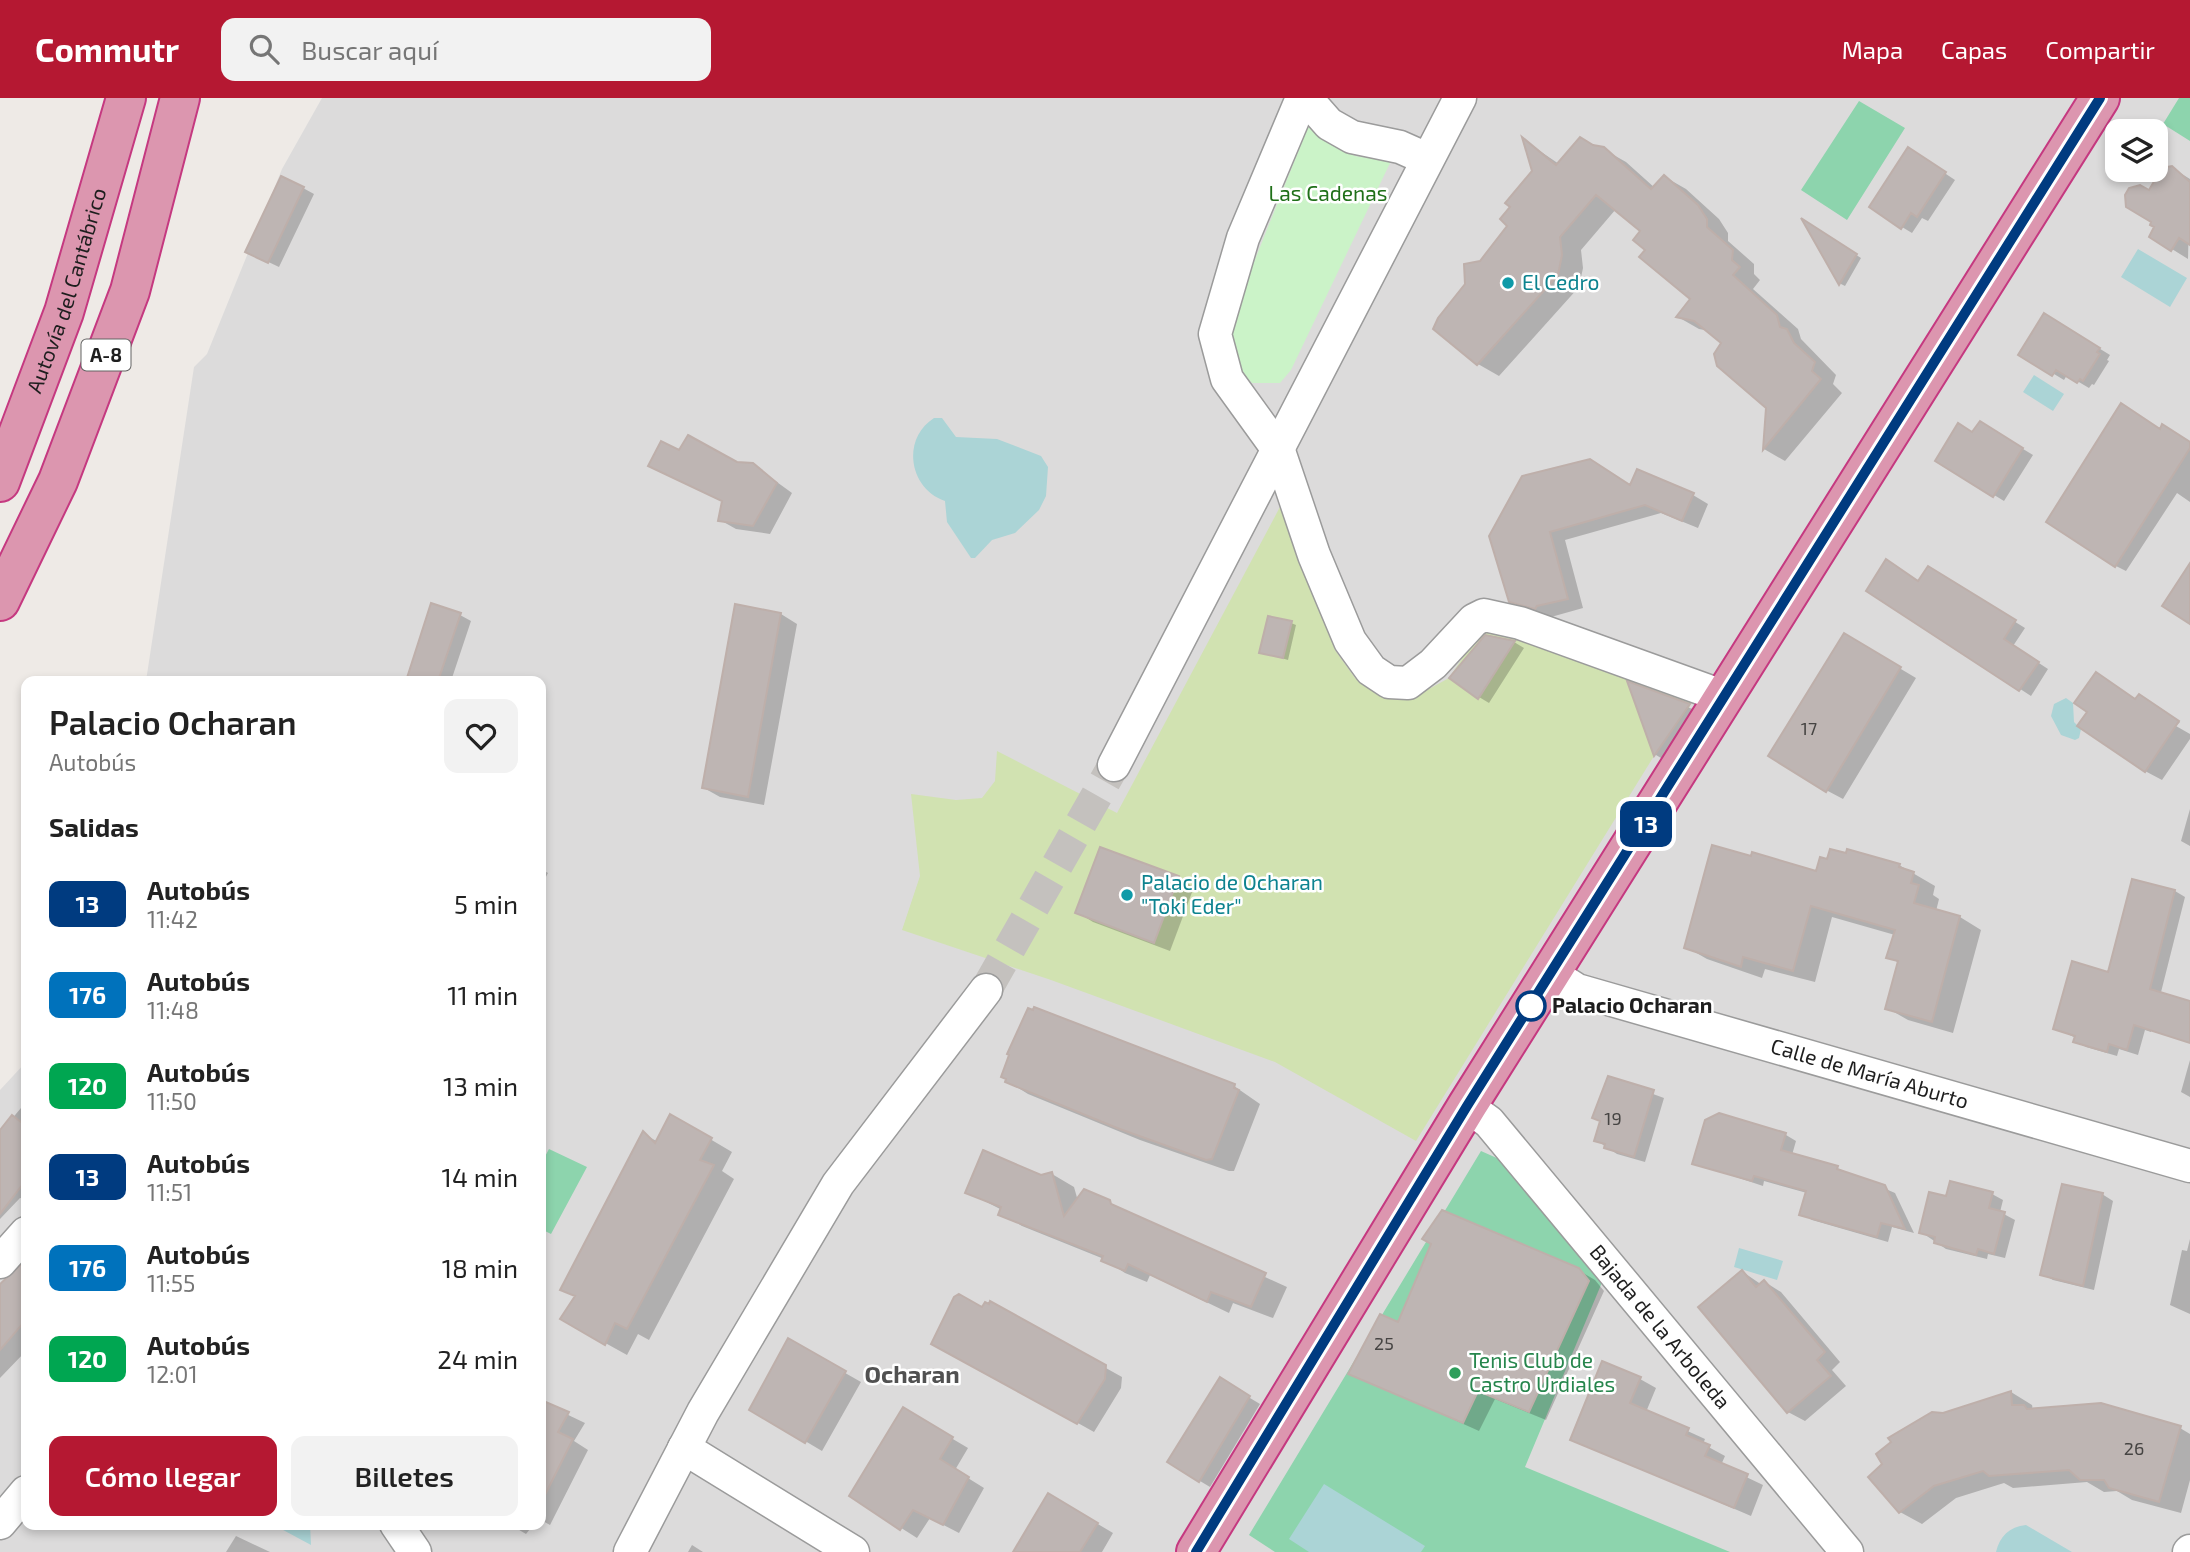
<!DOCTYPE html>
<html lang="es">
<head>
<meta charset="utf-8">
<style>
	:root { --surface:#fff; --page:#f2f2f2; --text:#222; --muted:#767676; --accent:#b51832 }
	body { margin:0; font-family:"Exo 2",sans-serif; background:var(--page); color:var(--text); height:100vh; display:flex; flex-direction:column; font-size:26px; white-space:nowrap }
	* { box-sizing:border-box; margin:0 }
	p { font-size:23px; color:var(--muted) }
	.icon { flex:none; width:38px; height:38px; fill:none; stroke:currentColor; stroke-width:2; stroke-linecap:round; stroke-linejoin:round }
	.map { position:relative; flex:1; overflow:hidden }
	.details { position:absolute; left:21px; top:578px; width:525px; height:854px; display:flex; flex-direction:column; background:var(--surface); border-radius:14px; box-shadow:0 4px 10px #0003 }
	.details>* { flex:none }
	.badge { padding:0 14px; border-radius:10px; font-size:24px; line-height:46px }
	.fabs { position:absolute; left:2105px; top:21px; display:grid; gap:14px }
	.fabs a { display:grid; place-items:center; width:63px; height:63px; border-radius:14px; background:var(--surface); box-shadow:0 4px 10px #0003; font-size:35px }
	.map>.badge { position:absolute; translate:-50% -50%; box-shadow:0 0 0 4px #fff }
	h2 { padding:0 28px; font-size:26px; line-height:63px }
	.round { display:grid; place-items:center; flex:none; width:74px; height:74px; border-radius:14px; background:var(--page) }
	.summary { display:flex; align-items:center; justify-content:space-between; height:119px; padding:0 28px }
	h1 { font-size:33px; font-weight:600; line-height:52px }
	.action { display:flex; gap:14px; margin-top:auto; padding:14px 28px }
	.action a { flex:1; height:80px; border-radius:14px; background:var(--accent); color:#fff; font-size:28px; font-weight:600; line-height:80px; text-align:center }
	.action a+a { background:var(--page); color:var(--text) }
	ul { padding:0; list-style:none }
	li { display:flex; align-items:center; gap:21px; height:91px; padding:0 28px }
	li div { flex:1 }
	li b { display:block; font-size:26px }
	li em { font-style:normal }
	li .badge { min-width:77px; font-weight:700; text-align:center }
	header { display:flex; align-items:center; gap:42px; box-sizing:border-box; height:98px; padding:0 35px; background:var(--accent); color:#fff }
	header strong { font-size:33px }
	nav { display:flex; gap:38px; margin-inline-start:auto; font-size:24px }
	.search { width:490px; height:63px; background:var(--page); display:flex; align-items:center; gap:18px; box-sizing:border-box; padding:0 24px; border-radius:14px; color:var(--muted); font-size:26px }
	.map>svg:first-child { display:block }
	.residential { fill:#dcdbdb; fill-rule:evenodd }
	.grass { fill:#d1e2b1 }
	.park { fill:#cbf3c8 }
	.pitch { fill:#8dd4ad }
	.water { fill:#abd4d6 }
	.shadow { fill:#0003 }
	.building { fill:#beb5b3; stroke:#beafaa; stroke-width:2 }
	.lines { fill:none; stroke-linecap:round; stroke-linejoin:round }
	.minor-tunnel { stroke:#c4c1be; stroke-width:32; stroke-dasharray:32 16; stroke-linecap:butt }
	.minor-casing { stroke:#9b9b9b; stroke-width:35 }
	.highway-casing { stroke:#c53980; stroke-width:42 }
	.minor { stroke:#fff; stroke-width:32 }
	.highway { stroke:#dc96af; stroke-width:38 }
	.line-casing { stroke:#fff; stroke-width:16 }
	.line { stroke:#003b80; stroke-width:10 }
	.culture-dot { fill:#0f9aa8; stroke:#fff; stroke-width:2.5 }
	.stop-dot { fill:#fff; stroke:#003b80; stroke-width:3.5 }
	.leisure-dot { fill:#2e9e5b; stroke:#fff; stroke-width:2.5 }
	.labels { text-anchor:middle; stroke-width:5; stroke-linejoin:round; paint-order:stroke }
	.number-label { font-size:18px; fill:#464443 }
	.shield { fill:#fff; stroke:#626262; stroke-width:2 }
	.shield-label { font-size:19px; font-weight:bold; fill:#1e1e1e }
	.park-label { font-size:21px; fill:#207019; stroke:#fff }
	.culture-label { font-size:21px; fill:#0d838f; stroke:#fff; text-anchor:start }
	.street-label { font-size:21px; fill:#1e1e1e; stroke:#fff }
	.stop-label { font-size:21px; font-weight:bold; fill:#1e1e1e; stroke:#fff; text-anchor:start }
	.leisure-label { font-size:21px; fill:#27864d; stroke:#fff; text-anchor:start }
	.quarter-label { font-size:24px; font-weight:bold; fill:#515151; stroke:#fff }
</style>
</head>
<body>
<header>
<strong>Commutr</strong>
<div class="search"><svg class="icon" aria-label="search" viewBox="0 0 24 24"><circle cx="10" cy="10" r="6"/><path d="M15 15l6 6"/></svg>Buscar aquí</div>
<nav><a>Mapa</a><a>Capas</a><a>Compartir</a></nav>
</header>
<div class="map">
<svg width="2190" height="1454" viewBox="0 0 2190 1454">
	<rect width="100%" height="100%" fill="#eeeae6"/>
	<!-- residential -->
	<path class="residential" d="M322 0H2190V1454H0V992L26 964V1426H541V583H146L194 269 207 256 282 71ZM2118 33H2156V72H2118Z"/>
	<!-- grass -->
	<path class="grass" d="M1281 407 1335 552 1355 580 1391 598 1418 597 1449 580 1483 529 1691 601 1690 608 1654 658 1416 1043 1275 964 1051 882 902 832 920 778 911 696 956 702 982 700 995 683 997 653 1117 715Z"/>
	<!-- park -->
	<path class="park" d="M1308 29 1355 58 1391 63 1291 272 1280 285H1252C1233 264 1230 247 1232 219Z"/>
	<!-- pitch -->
	<path class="pitch" d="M2179 0H2190V43L2163 26Z
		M1859 3 1905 30 1847 122 1801 92Z
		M549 1051 587 1069 551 1136 541 1131V1066Z
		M1481 1053 1508 1065 1603 1182 1525 1369 1730 1454H1275L1249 1437Z"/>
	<!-- water -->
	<path class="water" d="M2138 151 2187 180 2170 209 2121 179Z
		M2034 277 2064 296 2053 313 2023 294Z
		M934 320H942L956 339 997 341 1041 358 1048 369 1046 398 1039 412 1015 435 992 442 975 460H971L947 424 945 403C909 391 901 341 934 320Z
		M2066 600 2073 605 2074 624 2081 631 2079 640 2075 642 2061 637 2051 618 2054 606Z
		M1739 1150 1783 1163 1777 1182 1734 1169Z
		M1324 1386 1425 1448 1421 1454H1309L1289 1441Z
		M272 1426H310L311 1447Z
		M2026 1427 2072 1454H1996C2000 1438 2009 1429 2026 1427Z"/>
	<!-- shadow -->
	<path class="shadow" d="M1525 43 1559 66 1595 49 1603 51 1626 64 1655 90 1665 79 1686 91 1719 121 1728 135V143L1754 166V176L1760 182 1753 191 1798 231 1801 241 1836 277 1833 286 1842 295 1785 363 1764 351 1768 309 1724 244 1710 233 1699 231 1678 219 1692 200 1647 151 1642 133 1616 111 1581 152 1583 170 1579 189 1499 278 1478 266 1467 186 1510 128 1534 73Z
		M1919 58 1955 82 1928 123 1922 120 1912 135 1902 129Z
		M2172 70 2190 81 2188 161 2151 138 2156 129 2150 94Z
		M303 90 314 96 279 169 260 160Z
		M1806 125 1861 160 1845 188 1841 186Z
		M2045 217 2110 257 2107 262 2109 263 2094 287 2092 286 2089 290 2067 277 2064 282 2021 256Z
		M1980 325 2033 357 2004 403 1937 362 1973 336Z
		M2160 332 2190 346V404L2177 395 2126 473 2116 468Z
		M680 355 752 366 792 395 770 436 736 431 720 422 723 404Z
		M1631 388 1693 397 1708 406 1698 430 1661 415 1565 442 1583 510 1551 519 1526 512 1510 503 1491 438Z
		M1928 470 2025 530 2013 548 2048 571 2031 598 1868 492 1919 485Z
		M737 508 781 516 797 526 764 707 720 699 704 690Z
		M460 517 471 523 451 583H408Z
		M1291 525 1296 527 1288 562 1261 554Z
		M1844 537 1916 580 1843 701 1826 692Z
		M1486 539 1514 544 1524 550 1489 605 1479 599Z
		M2097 576 2137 602 2156 607 2180 624 2176 628 2190 636V641L2162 682 2145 673 2090 613Z
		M1630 586 1700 614 1666 663 1656 657Z
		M2190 711V748L2181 743Z
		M1899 767 1935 788 1933 797 1939 801 1936 813 1960 819 1981 832 1953 935 1908 922 1887 910 1899 865 1889 859 1895 837 1832 819 1815 884 1765 871 1762 880 1707 861 1686 849 1817 775Z
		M541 771 548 775 541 788Z
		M1178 780 1194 789 1170 853 1093 824 1077 814Z
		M2175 793 2185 799 2151 934 2145 932 2138 957 2119 951 2117 958 2086 949 2075 943 2076 940 2055 930 2109 876Z
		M2190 962V999L2181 994Z
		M1609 980 1664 1000 1645 1064 1617 1056 1596 1042Z
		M1007 983 1234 988 1260 1006 1234 1073H1229L1140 1042 1028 996Z
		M26 1004V1101L20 1100 0 1121V1035Z
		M1719 1017 1786 1037 1796 1043 1792 1057 1837 1070 1895 1095 1914 1135 1892 1129 1888 1144 1812 1122 1802 1116 1807 1095 1764 1083 1763 1088 1694 1065Z
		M671 1018 732 1054 722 1073 734 1081 649 1242 638 1236 627 1257 562 1221 577 1199 644 1036 658 1044Z
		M1052 1076 1074 1089 1078 1103 1109 1104 1132 1118 1287 1189 1273 1220 1233 1205 1229 1215 1150 1177 1147 1184 1125 1175 1104 1161 1022 1128 1001 1116 1002 1112 967 1094Z
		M1992 1096 2003 1102 2000 1114 2015 1122 2005 1160 1988 1156 1987 1161 1946 1151 1921 1134 1947 1100Z
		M2102 1096 2113 1103 2094 1192 2053 1182 2042 1176Z
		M2190 1141V1216L2170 1207 2182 1152 2187 1153Z
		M26 1164V1253L0 1280V1191Z
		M1578 1172 1595 1182 1604 1193 1546 1322 1495 1301 1479 1333 1350 1275 1399 1226Z
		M1743 1174 1762 1187 1765 1184 1781 1194 1840 1264 1832 1272 1846 1288 1805 1323 1788 1314Z
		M991 1206 1122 1279 1121 1290 1094 1334 934 1245Z
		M789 1243 861 1284 822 1353 751 1311Z
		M1640 1281 1656 1290 1646 1314 1705 1341 1703 1346 1725 1358 1721 1367 1763 1387 1751 1418 1572 1341Z
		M1220 1282 1260 1306 1210 1389 1200 1383Z
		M2011 1294 2032 1307 2033 1312 2180 1330 2190 1336V1382L2181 1415 2132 1402 2117 1393 2104 1394 2087 1384 2013 1390 2004 1385 1956 1400 1922 1426 1900 1414 1943 1317Z
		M541 1304 585 1325 574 1343 588 1352 550 1427 541 1422Z
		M904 1312 968 1350 955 1372 984 1390 959 1435 930 1420 917 1440 851 1398Z
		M1049 1397 1113 1435 1102 1454H1014Z
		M509 1426H534L526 1436Z
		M236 1438 270 1454H226Z
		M692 1447 703 1454H688Z"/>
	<!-- building -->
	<path class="building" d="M1522 39 1556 67 1580 39 1593 47 1604 49 1651 91 1664 77 1698 107 1707 121V129L1733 152 1732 162 1740 169 1733 177 1777 217 1780 229 1787 231 1794 245 1815 264 1812 273 1821 281 1763 352 1766 310 1717 268 1714 256 1721 245 1694 223 1676 219 1690 201 1639 159 1645 152 1633 142 1640 133 1596 97 1560 139 1562 157 1558 177 1477 267 1433 231 1438 220 1465 186 1464 166 1480 163 1507 128 1500 121 1510 109 1505 105 1532 73Z
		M1908 49 1946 74 1917 119 1911 115 1901 131 1869 109Z
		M2172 68 2190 84V147L2179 140 2171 153 2149 139 2154 129 2150 127 2151 124 2126 109 2125 97 2129 90 2140 87 2149 92 2162 70Z
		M281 78 304 89 268 165 245 154Z
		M1801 120 1857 156 1839 187Z
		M2044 215 2100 250 2097 254 2100 256 2083 283 2080 281 2077 285 2056 272 2052 278 2018 257Z
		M2121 305 2160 331 2162 326 2190 344V350L2115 469 2046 424Z
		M1980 323 2023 350 1993 399 1935 363 1958 325 1972 334Z
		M688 337 737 364 753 365 777 385 753 428 718 423 722 403 648 368 661 343 679 352Z
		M1590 361 1630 387 1637 371 1694 395 1682 423 1645 407 1550 434 1568 501 1537 508 1535 511 1509 504 1489 438 1522 378Z
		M1886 461 1918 483 1928 468 2016 522 2004 541 2039 564 2019 593 1866 493Z
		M2190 465V526L2162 508Z
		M431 505 461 515 438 583H406Z
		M735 506 781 515 748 699 702 690Z
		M1268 518 1292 523 1283 560 1259 555Z
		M1844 535 1901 569 1826 694 1768 658Z
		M1485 537 1515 543 1478 601 1449 580Z
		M2096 574 2135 601 2139 596 2179 623 2145 674 2077 628 2087 614 2074 605Z
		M1627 583 1690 606 1654 658Z
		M1712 747 1751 758 1752 754 1816 773 1820 759 1827 761 1830 751 1846 755 1847 751 1900 766 1899 769 1914 774 1911 785 1919 787 1914 805 1960 818 1932 924 1885 911 1898 863 1886 860 1895 832 1811 808 1793 873 1743 859 1741 869 1684 850Z
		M1100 749 1179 778 1154 845 1075 815Z
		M2132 781 2175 792 2150 891 2190 903V945L2134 927 2127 952 2109 946 2107 954 2073 944 2075 938 2053 931 2072 863 2108 874Z
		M1034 909 1235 986 1234 990 1239 992 1212 1061 1206 1062 1117 1030 1005 984 1006 981 1001 979 1009 957 1007 956 1028 910 1033 912Z
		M1608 978 1654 992 1634 1059 1604 1050 1605 1046 1594 1043 1600 1023 1592 1020Z
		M1719 1015 1786 1035 1781 1052 1838 1068 1837 1071 1885 1087 1905 1131 1881 1125 1877 1139 1799 1117 1806 1093 1754 1078 1752 1083 1692 1066 1705 1022Z
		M670 1016 712 1040 700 1062 714 1067 627 1231 615 1225 605 1247 560 1221 575 1198 560 1192 643 1033 655 1045Z
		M12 1017 26 1028V1082L0 1116V1032Z
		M983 1052 1041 1077 1052 1074 1064 1118 1084 1091 1110 1102 1111 1106 1266 1175 1251 1209 1211 1194 1207 1204 1128 1166 1125 1173 1101 1163 1103 1158 998 1117 1001 1109 965 1095Z
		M1950 1083 1993 1094 1989 1110 2005 1114 1994 1156 1978 1151 1976 1157 1934 1145 1935 1139 1919 1135 1929 1094 1946 1098Z
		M2062 1086 2103 1095 2083 1188 2040 1177Z
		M1442 1112 1579 1170 1589 1183 1529 1314 1478 1293 1463 1325 1348 1276 1380 1216 1398 1224 1431 1146 1422 1141Z
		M26 1162V1222L0 1252V1186Z
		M1742 1172 1756 1189 1764 1182 1825 1254 1817 1262 1831 1278 1787 1315 1698 1209Z
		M959 1196 982 1209 985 1204 989 1206 990 1203 1106 1267 1105 1281 1077 1326 931 1246 954 1199Z
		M788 1240 846 1273 805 1345 749 1312Z
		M1602 1263 1641 1279 1630 1305 1689 1330 1686 1337 1710 1347 1705 1358 1748 1376 1734 1410 1570 1342Z
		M1220 1279 1250 1298 1199 1384 1167 1364Z
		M2011 1293 2012 1307H2024L2027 1311 2101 1305 2181 1328 2159 1404 2109 1390 2104 1382H2080L2069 1372 1989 1378 1983 1373 1934 1388 1899 1415 1868 1379 1882 1366 1876 1356 1891 1344 1888 1340 1932 1314 1943 1315Z
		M541 1302 569 1314 558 1334 573 1341 541 1405Z
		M903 1309 953 1339 940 1361 969 1379 943 1427 913 1412 900 1432 849 1398Z
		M1048 1395 1098 1425 1080 1454H1013Z"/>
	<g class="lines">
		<!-- minor-tunnel -->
		<path class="minor-tunnel" d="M986 892 1114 667"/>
		<!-- minor casing -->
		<g class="minor-casing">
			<g id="minor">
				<path d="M1302 0 1243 140 1215 236 1227 281 1279 353 1314 457 1350 543 1371 572 1389 584 1408 585 1433 566 1474 522 1484 517 1520 525 1725 599"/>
				<path d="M1306 0 1329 26 1352 39 1400 49 1427 61"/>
				<path d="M1114 667 1460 0"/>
				<path id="s1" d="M1552 876 1577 892 2190 1068"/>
				<path id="s2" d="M1467 1008 1489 1024 1847 1454"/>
				<path d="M0 1164 26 1135"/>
				<path d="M684 1350 853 1454"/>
				<path d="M0 1425 26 1394"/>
				<path d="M396 1426 415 1454"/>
				<path d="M630 1454 703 1314 838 1086 986 892"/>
				<path d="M2189 1454 2190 1453"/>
			</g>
		</g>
		<!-- highway casing -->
		<g class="highway-casing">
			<g id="highway">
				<path id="s3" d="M0 384 64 214 126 0"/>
				<path d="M0 503 58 383 130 193 180 0"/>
				<path d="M1196 1454 1467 1008 2100 0"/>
			</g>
		</g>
		<!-- minor -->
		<use href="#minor" class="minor"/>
		<!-- highway -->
		<use href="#highway" class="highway"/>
	</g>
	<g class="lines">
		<!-- line casing -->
		<g class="line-casing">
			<path id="line" d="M1196 1454 1467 1008 2100 0"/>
		</g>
		<!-- line -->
		<use href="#line" class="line"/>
	</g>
	<!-- markers -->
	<g class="culture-dot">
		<circle cx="1508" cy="185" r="7"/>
		<circle cx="1127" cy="797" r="7"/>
	</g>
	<circle class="stop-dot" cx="1531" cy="908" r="14"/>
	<circle class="leisure-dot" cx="1455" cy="1275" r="7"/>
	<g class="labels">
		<!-- number labels -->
		<g class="number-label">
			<text x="1809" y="637">17</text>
			<text x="1613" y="1027">19</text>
			<text x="1384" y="1252">25</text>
			<text x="2134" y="1357">26</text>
		</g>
		<!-- shield labels -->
		<rect class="shield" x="81.5" y="241.5" width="49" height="31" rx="5"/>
		<g class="shield-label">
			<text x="106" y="264">A-8</text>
		</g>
		<!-- park labels -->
		<g class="park-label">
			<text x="1328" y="103">Las Cadenas</text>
		</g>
		<!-- culture labels -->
		<g class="culture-label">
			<text x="1522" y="192">El Cedro</text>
			<text x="1141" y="792">Palacio de Ocharan<tspan x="1141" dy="24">"Toki Eder"</tspan></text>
		</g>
		<!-- street labels -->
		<g class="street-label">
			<text dy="7" stroke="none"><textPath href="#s3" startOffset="203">Autovía del Cantábrico</textPath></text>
			<text dy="7" stroke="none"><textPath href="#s1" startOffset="334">Calle de María Aburto</textPath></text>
			<text dy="7" stroke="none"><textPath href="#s2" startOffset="294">Bajada de la Arboleda</textPath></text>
		</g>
		<!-- stop labels -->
		<g class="stop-label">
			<text x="1552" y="915">Palacio Ocharan</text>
		</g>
		<!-- leisure labels -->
		<g class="leisure-label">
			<text x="1469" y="1270">Tenis Club de<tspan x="1469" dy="24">Castro Urdiales</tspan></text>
		</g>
		<!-- quarter labels -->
		<g class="quarter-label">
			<text x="912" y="1285">Ocharan</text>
		</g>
	</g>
</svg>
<div class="fabs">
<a><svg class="icon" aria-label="layers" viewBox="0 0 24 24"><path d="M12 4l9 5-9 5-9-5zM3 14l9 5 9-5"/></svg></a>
</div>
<b class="badge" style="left:1646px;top:726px;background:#003b80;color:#fff">13</b>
<section class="details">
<div class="summary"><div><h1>Palacio Ocharan</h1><p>Autobús</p></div><a class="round"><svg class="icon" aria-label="heart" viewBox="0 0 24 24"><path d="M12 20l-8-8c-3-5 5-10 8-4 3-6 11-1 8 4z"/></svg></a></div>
<h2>Salidas</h2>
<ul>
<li><span class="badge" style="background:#003b80;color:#fff">13</span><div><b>Autobús</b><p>11:42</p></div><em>5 min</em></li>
<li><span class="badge" style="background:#0072bc;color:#fff">176</span><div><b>Autobús</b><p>11:48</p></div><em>11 min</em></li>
<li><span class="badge" style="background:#00a651;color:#fff">120</span><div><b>Autobús</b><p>11:50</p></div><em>13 min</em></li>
<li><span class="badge" style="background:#003b80;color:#fff">13</span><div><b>Autobús</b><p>11:51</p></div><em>14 min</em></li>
<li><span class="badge" style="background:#0072bc;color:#fff">176</span><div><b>Autobús</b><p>11:55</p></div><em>18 min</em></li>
<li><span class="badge" style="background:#00a651;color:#fff">120</span><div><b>Autobús</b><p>12:01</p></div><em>24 min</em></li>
</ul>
<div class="action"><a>Cómo llegar</a><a>Billetes</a></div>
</section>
</div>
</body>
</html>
